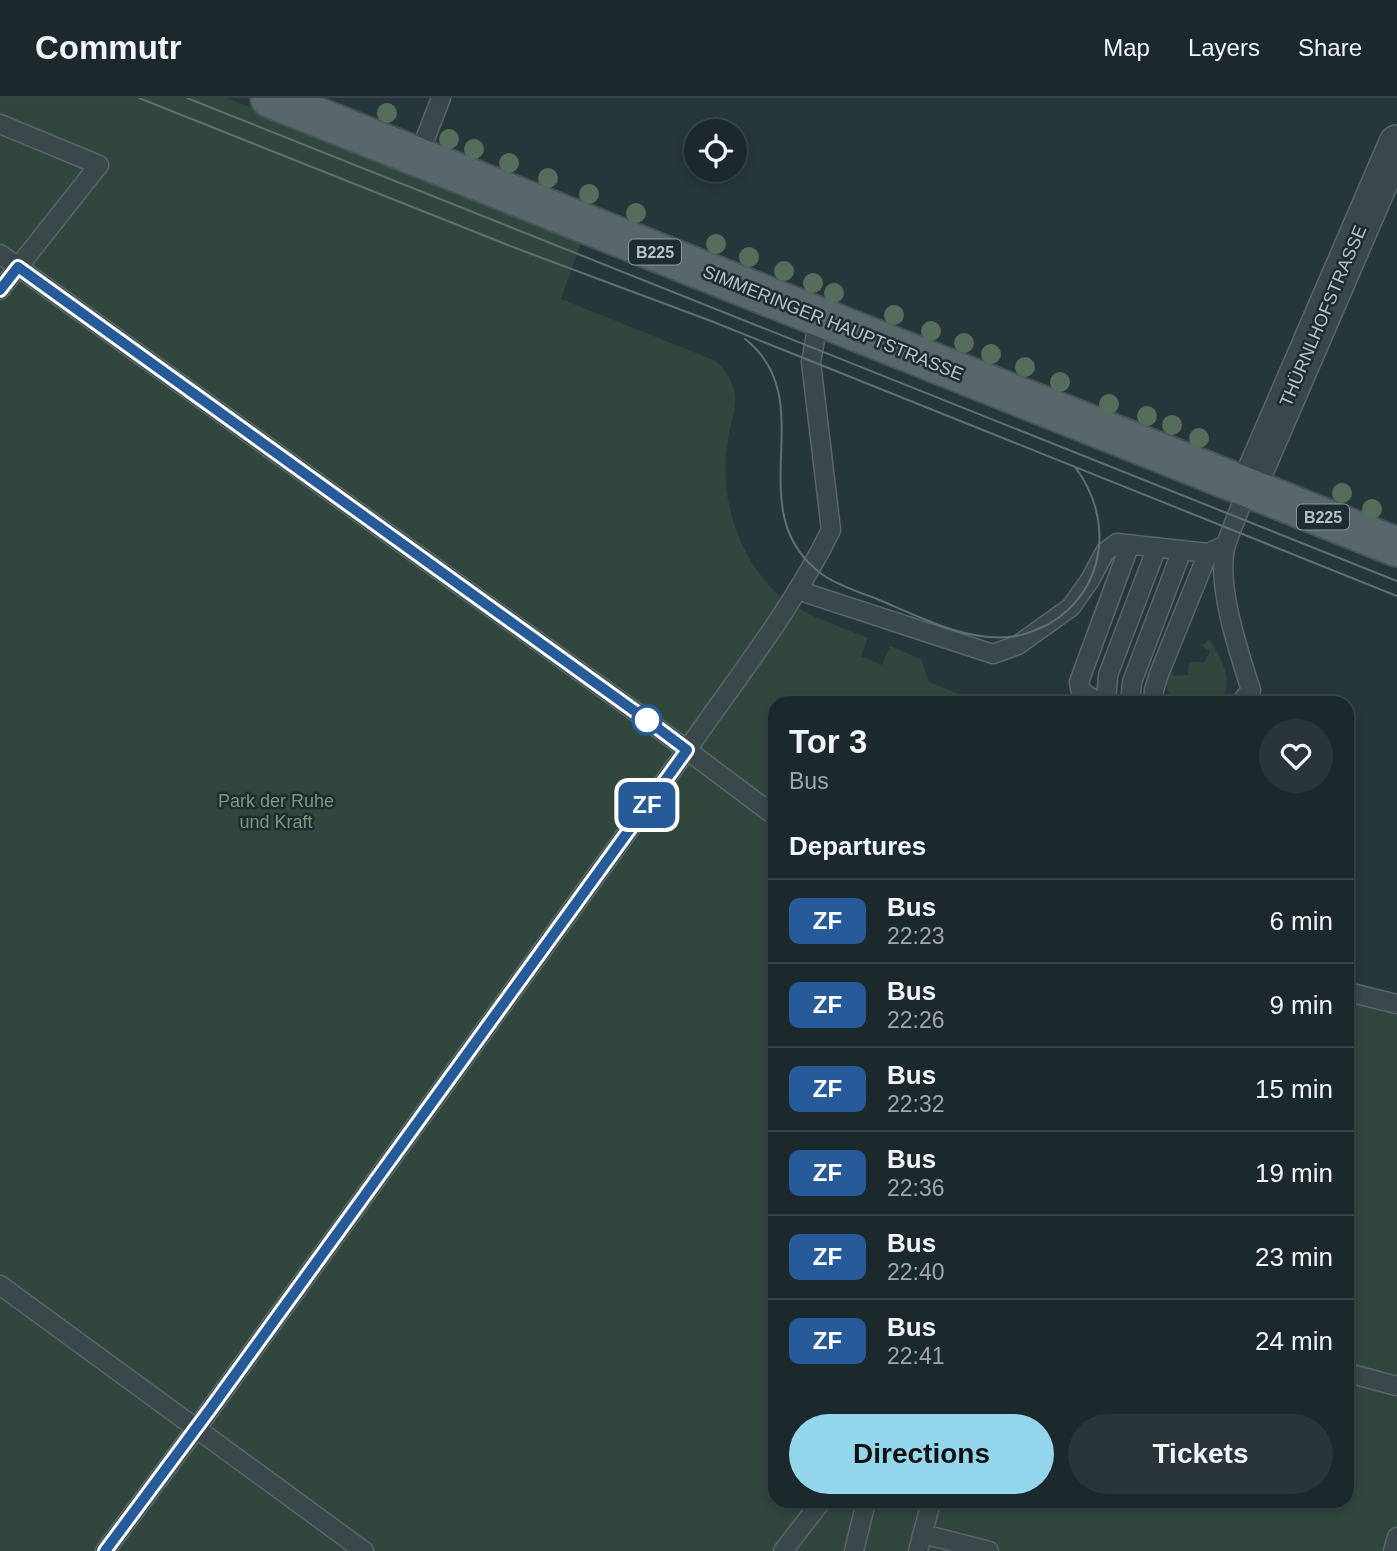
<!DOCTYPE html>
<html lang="en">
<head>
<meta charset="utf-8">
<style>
	:root { --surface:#1c292c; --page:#293538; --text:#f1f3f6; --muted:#a0a6a9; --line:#3a4548; --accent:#94d7ed }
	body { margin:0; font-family:Arial,sans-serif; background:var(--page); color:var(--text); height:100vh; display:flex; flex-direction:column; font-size:26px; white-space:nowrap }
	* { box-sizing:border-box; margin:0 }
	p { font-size:23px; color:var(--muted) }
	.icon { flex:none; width:38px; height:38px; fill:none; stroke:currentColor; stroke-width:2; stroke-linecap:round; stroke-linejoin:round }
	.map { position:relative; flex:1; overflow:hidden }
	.drawer { position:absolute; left:768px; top:598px; width:586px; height:812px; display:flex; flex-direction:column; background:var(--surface); border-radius:21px; box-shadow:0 4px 10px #0003,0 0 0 2px var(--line) }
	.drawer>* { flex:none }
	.badge { padding:0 14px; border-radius:10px; font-size:24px; line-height:46px }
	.fabs { position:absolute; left:684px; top:21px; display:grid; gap:14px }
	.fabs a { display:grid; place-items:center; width:63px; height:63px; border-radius:50%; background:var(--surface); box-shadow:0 4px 10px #0003,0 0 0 2px var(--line); font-size:35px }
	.map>.badge { position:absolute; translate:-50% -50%; box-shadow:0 0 0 4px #fff }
	h2 { padding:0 21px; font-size:26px; line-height:63px }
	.round { display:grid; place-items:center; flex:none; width:74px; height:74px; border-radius:37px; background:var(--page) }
	.head { display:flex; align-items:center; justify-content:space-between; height:119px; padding:0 21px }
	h1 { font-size:33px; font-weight:700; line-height:52px }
	.button { display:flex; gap:14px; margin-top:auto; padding:14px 21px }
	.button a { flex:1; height:80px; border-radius:42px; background:var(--accent); color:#111; font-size:28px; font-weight:700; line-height:80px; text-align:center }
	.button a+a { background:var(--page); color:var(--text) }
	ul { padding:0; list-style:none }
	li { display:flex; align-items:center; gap:21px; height:84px; padding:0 21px; border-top:2px solid var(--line) }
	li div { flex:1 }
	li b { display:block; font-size:26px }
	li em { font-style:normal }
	li .badge { min-width:77px; font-weight:700; text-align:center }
	header { display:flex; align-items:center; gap:42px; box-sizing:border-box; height:98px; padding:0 35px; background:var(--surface); border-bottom:2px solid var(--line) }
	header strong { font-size:33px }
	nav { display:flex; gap:38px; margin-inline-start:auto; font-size:24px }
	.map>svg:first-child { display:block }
	.green { fill:#31473e }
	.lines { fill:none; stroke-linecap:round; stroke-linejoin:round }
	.service-casing { stroke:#586569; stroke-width:21 }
	.minor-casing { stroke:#586569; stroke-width:38 }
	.primary-casing { stroke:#465457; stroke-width:42 }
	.service { stroke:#3a484b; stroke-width:18 }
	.minor { stroke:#3a484b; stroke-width:35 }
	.primary { stroke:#58676b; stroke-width:38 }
	.tram { stroke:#607075; stroke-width:2 }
	.tree { fill:#556d5b }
	.line-casing { stroke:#fff; stroke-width:16 }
	.line { stroke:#265a98; stroke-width:10 }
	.stop-dot { fill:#fff; stroke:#265a98; stroke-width:3.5 }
	.labels { text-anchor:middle; stroke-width:5; stroke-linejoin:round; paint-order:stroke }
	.shield { fill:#1f2d30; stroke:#89959a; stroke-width:2 }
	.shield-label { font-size:16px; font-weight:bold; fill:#b6c2c7 }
	.street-label { font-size:18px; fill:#b6c2c7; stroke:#1f2d30 }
	.park-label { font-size:18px; fill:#7c9a76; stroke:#1f2d30 }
</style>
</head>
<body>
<header>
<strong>Commutr</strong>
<nav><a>Map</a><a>Layers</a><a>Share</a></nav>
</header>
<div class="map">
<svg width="1397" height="1453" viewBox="0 0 1397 1453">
	<rect width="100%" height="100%" fill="#26373b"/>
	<!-- green -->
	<path class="green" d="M0 0H227L582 142 561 201 716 263C746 294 733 309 727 347 718 402 742 472 789 505 812 520 842 529 868 540L861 558 882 567 890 548 921 561 929 584 982 605 775 606V1404H1348V894L1397 906V1453H0Z
		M1209 541C1219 556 1241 593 1214 604 1204 609 1186 605 1175 605 1165 593 1165 582 1172 569L1173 578 1188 577 1189 566 1193 564H1205L1210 553 1202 548Z"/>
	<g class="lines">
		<!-- service casing -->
		<g class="service-casing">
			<path id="service" d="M0 26 99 67 0 192
				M418 59 441 0
				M0 156 647 622 687 652 196 1331 105 1453
				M797 492 993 556 1018 547 1071 509 1090 482 1105 454 1117 445 1208 455 1226 447
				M1104 606 1088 598 1080 591 1079 584 1130 446
				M1106 606 1108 577 1157 449
				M1130 606 1132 584 1182 452
				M1153 606 1154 592 1159 576 1208 455
				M1239 606 1251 592C1239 555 1215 484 1226 447 1232 428 1241 409 1248 390
				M775 718 687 652C736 581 793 510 831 432L811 264 819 219
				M1348 894 1397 906
				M0 1187 364 1453
				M1348 1275 1397 1288
				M923 1436 989 1453
				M783 1453 821 1404
				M854 1453 866 1404
				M918 1453 931 1404
				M1393 1453 1397 1439"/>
		</g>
		<!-- minor casing -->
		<g class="minor-casing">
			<path id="minor" d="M1248 390 1397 45"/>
		</g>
		<!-- primary casing -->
		<g class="primary-casing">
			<path id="primary" d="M270 0 1397 449"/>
		</g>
		<!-- service -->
		<use href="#service" class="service"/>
		<!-- minor -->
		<use href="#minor" class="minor"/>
		<!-- primary -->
		<use href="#primary" class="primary"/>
		<!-- tram -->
		<path class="tram" d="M139 0 518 151 711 223 1397 498
			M187 0 1397 483
			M745 241C825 303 735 414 823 477 839 488 859 494 877 501 918 518 963 543 1009 539 1023 538 1036 532 1049 526 1107 492 1114 420 1075 369"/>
	</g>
	<!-- trees -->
	<g class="tree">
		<circle cx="387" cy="15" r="10"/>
		<circle cx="449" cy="41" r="10"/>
		<circle cx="474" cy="51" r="10"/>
		<circle cx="509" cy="65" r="10"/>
		<circle cx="548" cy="80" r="10"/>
		<circle cx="589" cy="96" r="10"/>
		<circle cx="636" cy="115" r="10"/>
		<circle cx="716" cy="146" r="10"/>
		<circle cx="749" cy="159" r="10"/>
		<circle cx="784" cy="173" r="10"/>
		<circle cx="813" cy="185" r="10"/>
		<circle cx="834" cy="195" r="10"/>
		<circle cx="894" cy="217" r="10"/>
		<circle cx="931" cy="233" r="10"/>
		<circle cx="964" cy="245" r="10"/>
		<circle cx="991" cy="256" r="10"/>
		<circle cx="1025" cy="269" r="10"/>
		<circle cx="1060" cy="284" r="10"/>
		<circle cx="1109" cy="306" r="10"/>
		<circle cx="1147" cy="318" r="10"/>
		<circle cx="1172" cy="327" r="10"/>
		<circle cx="1199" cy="340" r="10"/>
		<circle cx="1342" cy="395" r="10"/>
		<circle cx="1372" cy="411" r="10"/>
	</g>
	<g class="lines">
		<!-- line casing -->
		<g class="line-casing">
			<path id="line" d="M0 192 18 169 647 622 687 652 211 1310 105 1453"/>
		</g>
		<!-- line -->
		<use href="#line" class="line"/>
	</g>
	<!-- markers -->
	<circle class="stop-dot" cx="647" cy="622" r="14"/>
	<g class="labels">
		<!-- shield labels -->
		<g class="shield">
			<rect x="629" y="141.5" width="52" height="25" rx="5"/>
			<rect x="1297" y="406.5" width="52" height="25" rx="5"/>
		</g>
		<g class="shield-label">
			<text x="655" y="160">B225</text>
			<text x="1323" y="425">B225</text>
		</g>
		<!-- street labels -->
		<g class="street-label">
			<text transform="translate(1323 218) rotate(-67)" y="6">THÜRNLHOFSTRASSE</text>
			<text transform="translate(833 225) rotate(22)" y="6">SIMMERINGER HAUPTSTRASSE</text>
		</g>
		<!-- park labels -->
		<g class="park-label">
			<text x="276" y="709">Park der Ruhe<tspan x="276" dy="21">und Kraft</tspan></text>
		</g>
	</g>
</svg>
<div class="fabs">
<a><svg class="icon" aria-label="locate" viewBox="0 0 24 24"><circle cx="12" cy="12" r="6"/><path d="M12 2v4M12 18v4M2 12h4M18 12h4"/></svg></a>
</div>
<b class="badge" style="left:647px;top:707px;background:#265a98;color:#fff">ZF</b>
<section class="drawer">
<div class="head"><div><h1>Tor 3</h1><p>Bus</p></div><a class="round"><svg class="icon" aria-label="heart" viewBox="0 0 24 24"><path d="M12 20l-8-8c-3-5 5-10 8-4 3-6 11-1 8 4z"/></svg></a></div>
<h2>Departures</h2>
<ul>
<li><span class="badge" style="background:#265a98;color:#fff">ZF</span><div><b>Bus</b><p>22:23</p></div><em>6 min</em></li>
<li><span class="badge" style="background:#265a98;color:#fff">ZF</span><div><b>Bus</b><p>22:26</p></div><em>9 min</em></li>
<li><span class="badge" style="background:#265a98;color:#fff">ZF</span><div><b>Bus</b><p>22:32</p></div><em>15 min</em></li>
<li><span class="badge" style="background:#265a98;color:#fff">ZF</span><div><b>Bus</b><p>22:36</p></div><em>19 min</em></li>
<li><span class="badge" style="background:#265a98;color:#fff">ZF</span><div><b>Bus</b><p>22:40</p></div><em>23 min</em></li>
<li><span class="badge" style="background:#265a98;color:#fff">ZF</span><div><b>Bus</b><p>22:41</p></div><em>24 min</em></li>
</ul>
<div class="button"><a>Directions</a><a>Tickets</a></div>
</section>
</div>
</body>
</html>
